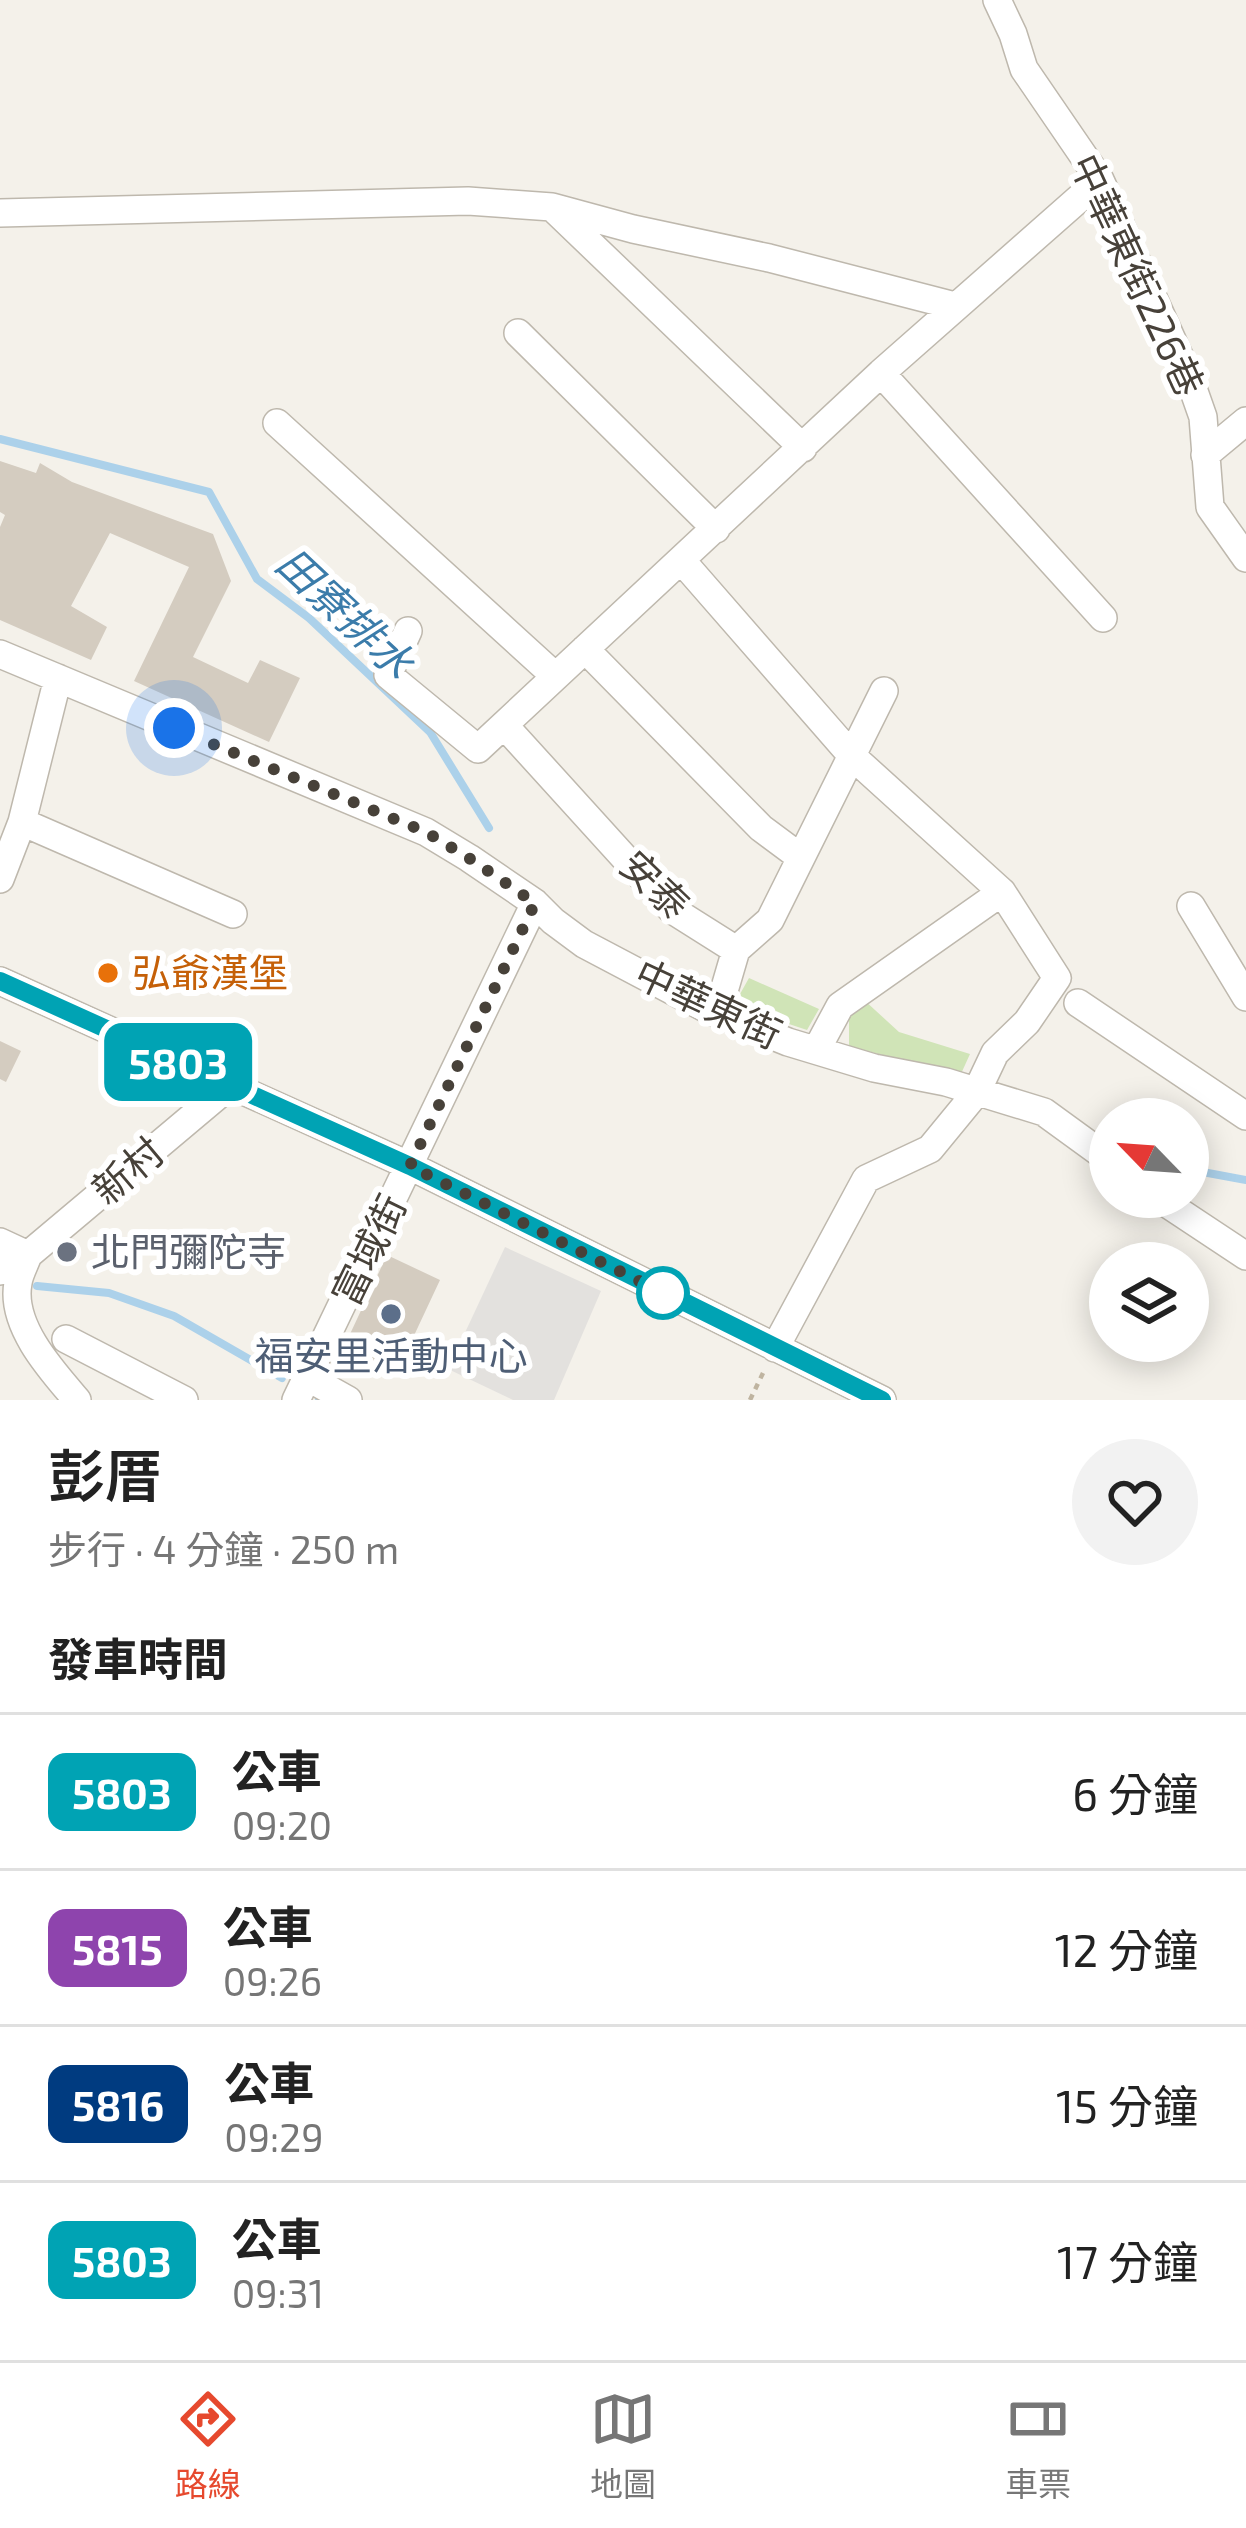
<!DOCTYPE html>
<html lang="zh-TW">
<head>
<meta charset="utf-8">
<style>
	:root { --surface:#fff; --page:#f2f2f2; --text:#222; --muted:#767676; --line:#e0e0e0; --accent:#e6492e }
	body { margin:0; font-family:"Exo 2","Noto Sans TC",sans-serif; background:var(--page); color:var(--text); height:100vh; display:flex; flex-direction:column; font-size:45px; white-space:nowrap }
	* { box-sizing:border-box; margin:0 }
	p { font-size:39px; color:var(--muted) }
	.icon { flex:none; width:66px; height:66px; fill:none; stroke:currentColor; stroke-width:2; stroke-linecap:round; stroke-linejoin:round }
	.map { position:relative; height:1400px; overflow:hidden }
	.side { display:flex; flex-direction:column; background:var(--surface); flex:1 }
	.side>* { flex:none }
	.badge { padding:0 24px; border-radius:18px; font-size:42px; line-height:78px }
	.needle { width:78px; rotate:295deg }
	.tools { position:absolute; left:1089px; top:1098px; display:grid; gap:24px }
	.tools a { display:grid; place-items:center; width:120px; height:120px; border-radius:50%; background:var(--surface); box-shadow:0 6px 30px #0003; font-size:60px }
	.you { position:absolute; width:60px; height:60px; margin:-30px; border:9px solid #fff; border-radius:50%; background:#1a73e8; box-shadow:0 0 0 18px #1a73e833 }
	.map>.badge { position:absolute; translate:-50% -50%; box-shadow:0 0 0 6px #fff }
	h2 { padding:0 48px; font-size:45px; line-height:108px }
	.round { display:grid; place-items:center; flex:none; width:126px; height:126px; border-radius:63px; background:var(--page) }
	.overview { display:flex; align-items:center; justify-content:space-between; height:204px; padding:0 48px }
	h1 { font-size:57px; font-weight:600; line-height:90px }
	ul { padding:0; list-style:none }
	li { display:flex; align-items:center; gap:36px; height:156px; padding:0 48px; border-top:3px solid var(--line) }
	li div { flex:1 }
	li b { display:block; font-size:45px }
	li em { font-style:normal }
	li .badge { min-width:132px; font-weight:700; text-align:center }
	.dock { display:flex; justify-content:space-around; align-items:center; height:168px; border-top:3px solid var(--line); background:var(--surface); font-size:33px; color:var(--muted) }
	.dock a { display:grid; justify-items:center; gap:6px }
	.dock .on { color:var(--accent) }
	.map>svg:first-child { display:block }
	.green { fill:#d0e4b7 }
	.parking { fill:#e3e1de }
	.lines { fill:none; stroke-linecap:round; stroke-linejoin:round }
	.stream { stroke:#acd1ea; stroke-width:8 }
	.building { fill:#d4ccc0 }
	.minor-casing { stroke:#beb8ad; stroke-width:30 }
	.path { stroke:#bfb4a0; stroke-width:4.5; stroke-dasharray:6 6; stroke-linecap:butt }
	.minor { stroke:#fff; stroke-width:27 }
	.line-casing { stroke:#fff; stroke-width:27 }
	.line { stroke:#00a3b4; stroke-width:18 }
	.walk { stroke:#474139; stroke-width:12; stroke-dasharray:0 21.6 }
	.food-dot { fill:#e8710a; stroke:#fff; stroke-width:4.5 }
	.worship-dot { fill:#6b7280; stroke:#fff; stroke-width:4.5 }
	.stop-dot { fill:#fff; stroke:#00a3b4; stroke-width:6 }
	.service-dot { fill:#5c6f8a; stroke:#fff; stroke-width:4.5 }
	.labels { text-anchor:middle; stroke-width:12; stroke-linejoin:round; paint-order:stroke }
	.street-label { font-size:39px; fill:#474139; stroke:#fff }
	.food-label { font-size:39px; fill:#c56008; stroke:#fff; text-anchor:start }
	.worship-label { font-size:39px; fill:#5b616d; stroke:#fff; text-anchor:start }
	.service-label { font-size:39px; fill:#4e5e75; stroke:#fff }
	.water-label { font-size:42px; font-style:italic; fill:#3b7caa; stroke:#fff }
</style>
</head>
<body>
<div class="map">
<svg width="1246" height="1400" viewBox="0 0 1246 1400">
	<rect width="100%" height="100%" fill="#f4f1ea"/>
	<!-- green -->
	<path class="green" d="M749 978 819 1009 807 1030 747 1010 740 994Z
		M863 999 899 1032 970 1054 960 1076 849 1046V1016Z"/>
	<!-- parking -->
	<path class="parking" d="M505 1247 601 1291 554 1400H513L448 1369Z"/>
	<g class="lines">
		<!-- stream -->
		<path class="stream" d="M0 439 209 492 257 579 309 618 430 732 489 828
			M1208 1173 1246 1180
			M37 1286 109 1293 174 1316 282 1378
			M319 1400H320"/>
	</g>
	<!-- building -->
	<path class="building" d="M0 461 36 473 40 463 72 482 213 534 231 581 193 657 248 683 260 660 300 678 269 742 134 681 189 567 110 533 71 606 107 627 91 660 0 620V527L5 515 0 512Z
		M0 1041 21 1051 6 1082 0 1079Z
		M387 1255 440 1280 396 1374 343 1349Z"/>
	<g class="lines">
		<!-- minor casing -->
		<g class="minor-casing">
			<path id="minor" d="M997 0 1013 34 1024 69 1100 180 1190 380 1203 417 1210 507 1246 558
				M555 210 803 448
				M0 213 468 201 552 207 633 229 769 258 955 306
				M518 333 716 529
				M881 373 1103 618
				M277 423 555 676
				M1205 455 1246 421
				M682 561 853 757 1002 892 1057 978 1027 1022 995 1053 976 1093 930 1149 866 1179 775 1348
				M408 631 388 675 478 749 881 373 1100 180
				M585 649 761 828 800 857
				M0 654 426 832 469 858 535 903 553 921 584 944 711 1011 788 1042 874 1068 946 1082 1044 1112 1110 1160
				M504 725 671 909 736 950
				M22 822 233 914
				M0 879 22 822 58 678
				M1191 906 1246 997
				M736 950 770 920 884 691
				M0 981 410 1166 882 1400
				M1078 1003 1246 1116
				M711 1011 724 991 736 950
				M817 1049 840 1006 1002 892
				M1157 1197 1246 1256
				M0 1242 28 1255C25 1264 19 1274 18 1283 10 1325 51 1370 77 1400
				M0 1271 28 1255 229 1086
				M66 1339 184 1400
				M307 1377 348 1400
				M296 1400 535 903"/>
		</g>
		<!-- path -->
		<path class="path" d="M750 1400 763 1373"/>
		<!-- minor -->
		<use href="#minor" class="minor"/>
	</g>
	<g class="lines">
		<!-- line casing -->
		<g class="line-casing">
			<path id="line" d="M0 981 410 1166 882 1400"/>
		</g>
		<!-- line -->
		<use href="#line" class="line"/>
		<!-- walk -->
		<path class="walk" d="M174 728 426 832 469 858 535 903 410 1166 663 1293"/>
	</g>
	<!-- markers -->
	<circle class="food-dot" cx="108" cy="973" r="12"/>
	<circle class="worship-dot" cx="67" cy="1252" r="12"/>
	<circle class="stop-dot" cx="663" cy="1293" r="24"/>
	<circle class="service-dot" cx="391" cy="1314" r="12"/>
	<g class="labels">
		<!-- street labels -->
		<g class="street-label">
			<text transform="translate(1137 275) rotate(65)" y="14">中華東街226巷</text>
			<text transform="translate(655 885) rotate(44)" y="14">安泰</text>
			<text transform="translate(708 1004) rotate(25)" y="14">中華東街</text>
			<text transform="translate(128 1171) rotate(-40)" y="14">新村</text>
			<text transform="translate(369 1250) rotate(-64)" y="14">富域街</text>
		</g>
		<!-- food labels -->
		<g class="food-label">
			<text x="132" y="987">弘爺漢堡</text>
		</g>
		<!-- worship labels -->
		<g class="worship-label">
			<text x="91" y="1266">北門彌陀寺</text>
		</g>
		<!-- service labels -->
		<g class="service-label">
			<text x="391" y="1370">福安里活動中心</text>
		</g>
		<!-- water labels -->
		<g class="water-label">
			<text transform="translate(345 613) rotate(43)" y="15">田寮排水</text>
		</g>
	</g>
</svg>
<div class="tools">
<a><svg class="needle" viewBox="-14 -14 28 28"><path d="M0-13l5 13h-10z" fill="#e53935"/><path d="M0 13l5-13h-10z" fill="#767676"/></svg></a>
<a><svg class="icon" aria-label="layers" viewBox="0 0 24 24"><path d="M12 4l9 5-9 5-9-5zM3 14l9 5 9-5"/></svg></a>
</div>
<div class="you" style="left:174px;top:728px"></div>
<b class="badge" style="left:178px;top:1062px;background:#00a3b4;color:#fff">5803</b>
</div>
<section class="side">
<div class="overview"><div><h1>彭厝</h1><p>步行 · 4 分鐘 · 250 m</p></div><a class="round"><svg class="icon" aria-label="heart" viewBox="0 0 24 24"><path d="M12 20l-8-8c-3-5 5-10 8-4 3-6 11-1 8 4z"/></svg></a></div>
<h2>發車時間</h2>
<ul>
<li><span class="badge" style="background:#00a3b4;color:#fff">5803</span><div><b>公車</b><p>09:20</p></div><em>6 分鐘</em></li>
<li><span class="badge" style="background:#8e44ad;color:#fff">5815</span><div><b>公車</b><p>09:26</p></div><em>12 分鐘</em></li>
<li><span class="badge" style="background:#003b80;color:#fff">5816</span><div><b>公車</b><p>09:29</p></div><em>15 分鐘</em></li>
<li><span class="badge" style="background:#00a3b4;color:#fff">5803</span><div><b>公車</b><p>09:31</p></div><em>17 分鐘</em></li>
</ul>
</section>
<nav class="dock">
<a class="on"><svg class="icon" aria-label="directions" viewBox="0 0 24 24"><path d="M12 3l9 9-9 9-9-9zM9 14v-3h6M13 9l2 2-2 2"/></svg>路線</a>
<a><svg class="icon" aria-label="map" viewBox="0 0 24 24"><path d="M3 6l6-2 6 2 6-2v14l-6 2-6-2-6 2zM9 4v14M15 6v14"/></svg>地圖</a>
<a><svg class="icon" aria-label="tickets" viewBox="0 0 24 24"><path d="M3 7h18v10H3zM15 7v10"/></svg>車票</a>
</nav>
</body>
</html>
